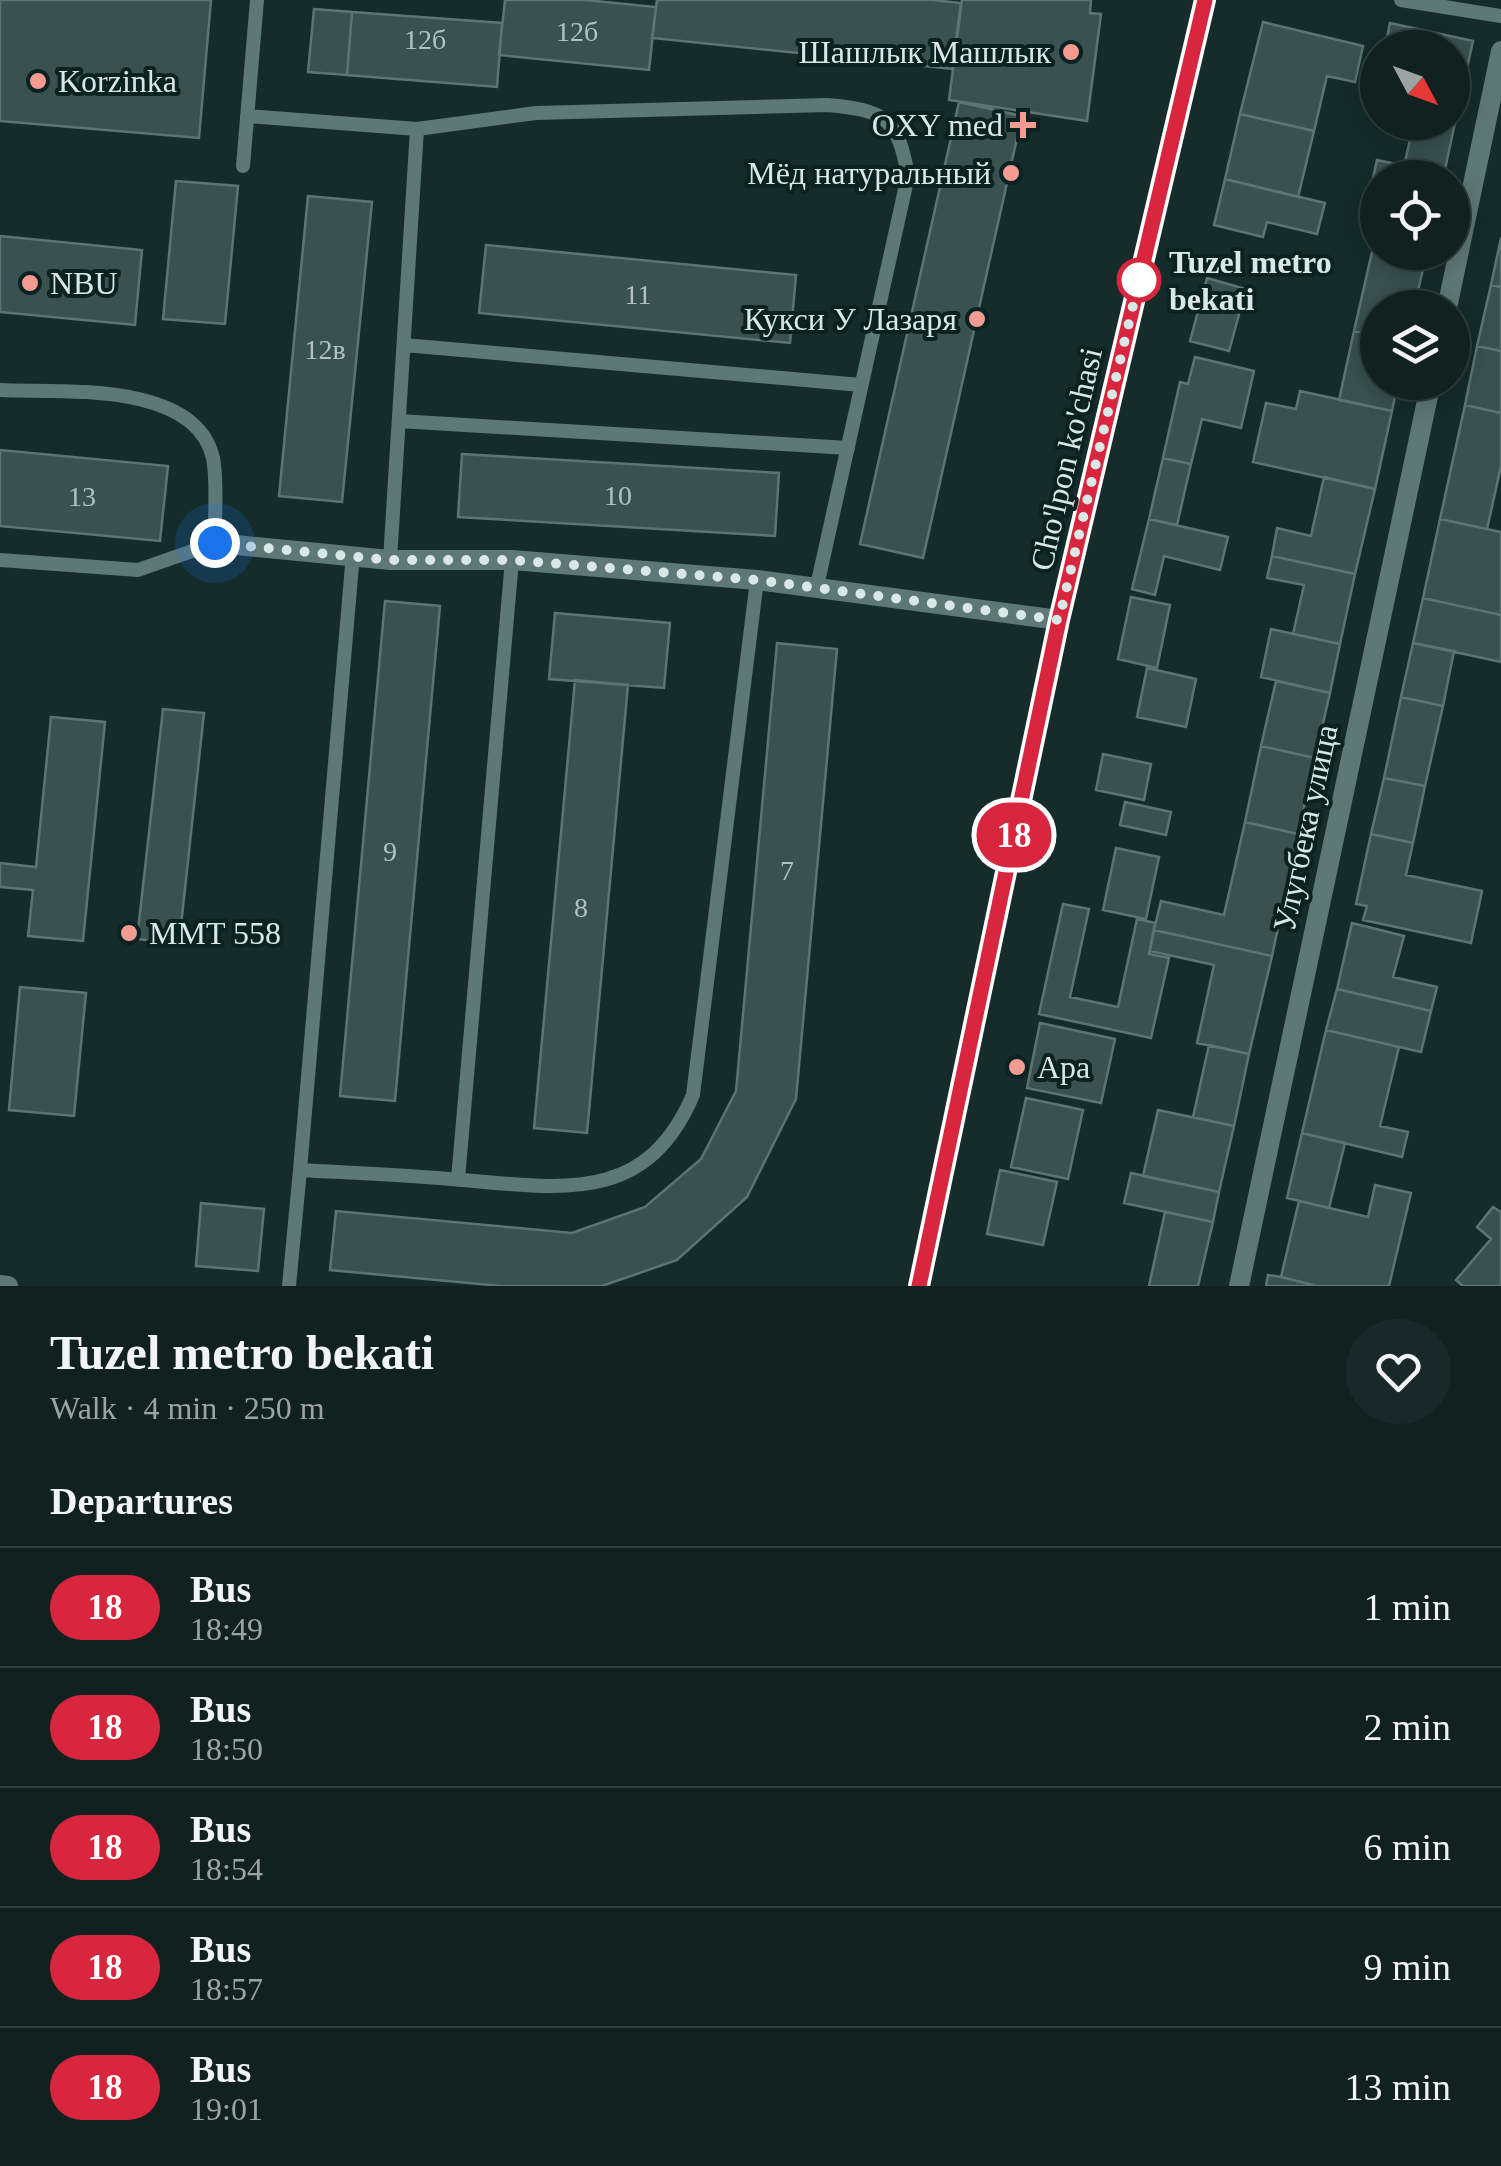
<!DOCTYPE html>
<html lang="en">
<head>
<meta charset="utf-8">
<style>
	:root { --surface:#102120; --page:#192929; --text:#f1f3f6; --muted:#9ca3a5; --line:#303e3e }
	body { margin:0; font-family:"Times New Roman",serif; background:var(--page); color:var(--text); height:100vh; display:flex; flex-direction:column; font-size:38px; white-space:nowrap }
	* { box-sizing:border-box; margin:0 }
	p { font-size:32px; color:var(--muted) }
	.icon { flex:none; width:55px; height:55px; fill:none; stroke:currentColor; stroke-width:2; stroke-linecap:round; stroke-linejoin:round }
	.map { position:relative; height:1286px; overflow:hidden }
	.sheet { display:flex; flex-direction:column; background:var(--surface); flex:1 }
	.sheet>* { flex:none }
	.badge { padding:0 20px; border-radius:32px; font-size:35px; line-height:65px }
	.needle { width:65px; rotate:131deg }
	.tools { position:absolute; left:1360px; top:30px; display:grid; gap:20px }
	.tools a { display:grid; place-items:center; width:110px; height:110px; border-radius:50%; background:var(--surface); box-shadow:0 5px 25px #0003,0 0 0 2px var(--line); font-size:50px }
	.you { position:absolute; width:50px; height:50px; margin:-25px; border:8px solid #fff; border-radius:50%; background:#1a73e8; box-shadow:0 0 0 15px #1a73e833 }
	.map>.badge { position:absolute; translate:-50% -50%; box-shadow:0 0 0 5px #fff }
	h2 { padding:0 50px; font-size:38px; line-height:90px }
	.round { display:grid; place-items:center; flex:none; width:105px; height:105px; border-radius:52px; background:var(--page) }
	.head { display:flex; align-items:center; justify-content:space-between; height:170px; padding:0 50px }
	h1 { font-size:48px; font-weight:800; line-height:75px }
	ul { padding:0; list-style:none }
	li { display:flex; align-items:center; gap:30px; height:120px; padding:0 50px; border-top:2px solid var(--line) }
	li div { flex:1 }
	li b { display:block; font-size:38px }
	li em { font-style:normal }
	li .badge { min-width:110px; font-weight:700; text-align:center }
	.map>svg:first-child { display:block }
	.building { fill:#395150; stroke:#5c7574; stroke-width:2.5 }
	.lines { fill:none; stroke-linecap:round; stroke-linejoin:round }
	.lane { stroke:#5e7877; stroke-width:14 }
	.street { stroke:#5e7877; stroke-width:20 }
	.secondary { stroke:#7da6a5; stroke-width:20 }
	.line-casing { stroke:#fff; stroke-width:22 }
	.line { stroke:#d7263d; stroke-width:15 }
	.walk { stroke:#d9e7e6; stroke-width:10; stroke-dasharray:0 18 }
	.poi-dot { fill:#f59c92; stroke:#0b2222; stroke-width:4 }
	.stop-dot { fill:#fff; stroke:#d7263d; stroke-width:5 }
	.labels { text-anchor:middle; stroke-width:8; stroke-linejoin:round; paint-order:stroke }
	.number-label { font-size:28px; fill:#b1c2c0 }
	.poi-label { font-size:32px; fill:#d9e7e6; stroke:#0b2222; text-anchor:end }
	.stop-label { font-size:32px; font-weight:bold; fill:#d9e7e6; stroke:#0b2222; text-anchor:start }
	.street-label { font-size:32px; fill:#d9e7e6; stroke:#0b2222 }
</style>
</head>
<body>
<div class="map">
<svg width="1501" height="1286" viewBox="0 0 1501 1286">
	<rect width="100%" height="100%" fill="#152c2b"/>
	<!-- building -->
	<path class="building" d="M0 0H211L199 138 0 121Z
		M505 0H585L656 7 649 70 499 55Z
		M657 0H932L961 3 952 69 652 38Z
		M962 0H1091L1090 13 1101 14 1087 121 949 100Z
		M314 9 352 12 347 75 308 72Z
		M352 12 502 23 497 87 347 75Z
		M1263 22 1363 46 1355 82 1327 76 1314 131 1240 114Z
		M1390 23 1473 41 1458 109 1452 108V48H1385Z
		M959 102 1022 116 923 558 860 544Z
		M1452 108 1458 109 1444 174 1404 166 1414 122H1452Z
		M1240 114 1314 131 1298 197 1225 179Z
		M1377 160 1444 174 1378 178V230L1362 227Z
		M1225 179 1325 203 1317 234 1267 222 1263 237 1214 225Z
		M176 181 238 186 225 324 163 319Z
		M308 196 372 202 342 502 279 496Z
		M1377 230 1378 252H1427L1414 308H1378V336L1354 331Z
		M0 236 142 250 135 325 0 312Z
		M1501 238V287L1491 285Z
		M486 245 796 275 790 343 479 313Z
		M1207 278 1246 289 1229 351 1190 341Z
		M1491 285 1501 287V351L1477 346Z
		M1354 331 1378 336V382H1398L1392 411 1339 400Z
		M1477 346 1501 351V413L1465 405Z
		M1195 357 1254 371 1241 428 1202 419 1191 464 1163 458 1180 382 1188 384Z
		M1300 391 1392 411 1375 489 1253 462 1266 403 1296 409Z
		M1465 405 1501 413V466L1487 529 1440 519Z
		M0 450 168 466 160 541 0 526Z
		M462 454 779 473 775 536 458 517Z
		M1163 458 1191 464 1177 525 1149 519Z
		M1324 477 1375 489 1355 574 1272 556 1277 528 1311 536Z
		M1149 519 1228 537 1220 570 1164 556 1155 595 1132 589Z
		M1440 519 1501 532V615L1423 598Z
		M1272 556 1355 574 1340 644 1293 634 1304 585 1267 578Z
		M1131 597 1170 605 1157 668 1118 659Z
		M1423 598 1501 615V662L1413 643Z
		M385 601 440 606 395 1101 340 1096Z
		M555 613 670 623 664 688 549 679Z
		M1271 629 1340 644 1330 693 1261 677Z
		M777 643 837 649 796 1099 747 1197 677 1260 602 1286H501L330 1270 336 1211 572 1233 645 1207 701 1159 736 1091Z
		M1413 643 1454 651 1443 706 1401 697Z
		M1147 668 1196 679 1186 727 1137 717Z
		M575 680 628 685 587 1133 534 1128Z
		M1276 681 1330 693 1315 758 1261 746Z
		M1401 697 1443 706 1425 786 1384 778Z
		M163 709 204 713 179 944 137 939Z
		M51 717 105 722 83 941 28 936 33 890 0 887V863L36 867Z
		M1261 746 1315 758 1298 834 1245 822Z
		M1103 754 1151 764 1144 800 1096 790Z
		M1384 778 1425 786 1413 843 1371 834Z
		M1125 802 1171 812 1166 835 1120 825Z
		M1245 822 1298 834 1272 956 1154 930 1161 901 1224 915Z
		M1371 834 1413 843 1406 875 1482 891 1471 943 1363 920 1367 906 1356 904Z
		M1116 848 1159 857 1146 919 1103 910Z
		M1063 904 1089 909 1070 997 1118 1007 1137 919 1155 923 1149 954 1169 958 1151 1038 1039 1014Z
		M1352 923 1404 936 1393 977 1437 987 1431 1011 1337 989Z
		M1154 930 1272 956 1249 1054 1197 1043 1214 965 1150 951Z
		M20 987 86 993 74 1116 9 1110Z
		M1337 989 1431 1011 1421 1052 1326 1030Z
		M1040 1023 1115 1039 1101 1103 1027 1088Z
		M1326 1030 1399 1047 1380 1126 1408 1132 1402 1157 1302 1133Z
		M1209 1045 1249 1054 1234 1126 1193 1117Z
		M1026 1098 1083 1110 1068 1179 1011 1167Z
		M1158 1110 1234 1126 1219 1192 1143 1176Z
		M1302 1133 1345 1143 1329 1208 1287 1198Z
		M1000 1170 1057 1182 1043 1245 987 1234Z
		M1131 1173 1219 1192 1213 1222 1124 1203Z
		M1375 1185 1411 1193 1389 1286H1317L1281 1277 1299 1201 1368 1217Z
		M201 1203 264 1209 258 1271 196 1266Z
		M1493 1207 1501 1212V1286H1463L1456 1280 1491 1239 1477 1227Z
		M1165 1212 1213 1222 1198 1286H1149Z
		M1268 1275 1281 1277 1317 1286H1266Z"/>
	<g class="lines">
		<!-- lane -->
		<path class="lane" d="M1401 0 1501 16
			M247 116 417 129 536 113 827 105C885 110 898 118 908 176L817 586
			M243 166 257 0
			M404 345 861 385
			M0 390C60 393 195 380 213 458 218 484 214 517 215 543L138 570 0 560
			M399 421 848 448
			M390 560 417 129
			M300 1170 353 554
			M458 1179 512 560
			M289 1286 300 1170C354 1173 408 1175 462 1180 561 1188 646 1205 693 1095L757 580"/>
		<!-- street -->
		<path class="street" d="M1447 308 1501 51
			M215 543 390 560H512L757 580 1059 620
			M0 1285 8 1286
			M1239 1286 1431 382"/>
		<!-- secondary -->
		<path class="secondary" d="M919 1286 1059 620 1205 0"/>
	</g>
	<g class="lines">
		<!-- line casing -->
		<g class="line-casing">
			<path id="line" d="M919 1286 1059 620 1205 0"/>
		</g>
		<!-- line -->
		<use href="#line" class="line"/>
		<!-- walk -->
		<path class="walk" d="M215 543 390 560H512L757 580 1059 620 1139 280"/>
	</g>
	<!-- markers -->
	<g class="poi-dot">
		<circle cx="1071" cy="52" r="10"/>
		<circle cx="38" cy="81" r="10"/>
		<path d="M1018 110h10v10h10v10h-10v10h-10v-10h-10v-10h10z"/>
		<circle cx="1011" cy="173" r="10"/>
		<circle cx="30" cy="283" r="10"/>
		<circle cx="977" cy="319" r="10"/>
		<circle cx="129" cy="933" r="10"/>
		<circle cx="1017" cy="1067" r="10"/>
	</g>
	<circle class="stop-dot" cx="1139" cy="280" r="20"/>
	<g class="labels">
		<!-- number labels -->
		<g class="number-label">
			<text x="577" y="41">12б</text>
			<text x="425" y="49">12б</text>
			<text x="638" y="304">11</text>
			<text x="325" y="359">12в</text>
			<text x="618" y="505">10</text>
			<text x="82" y="506">13</text>
			<text x="390" y="861">9</text>
			<text x="787" y="880">7</text>
			<text x="581" y="917">8</text>
		</g>
		<!-- poi labels -->
		<g class="poi-label">
			<text x="1051" y="63">Шашлык Машлык</text>
			<text x="58" y="92" text-anchor="start">Korzinka</text>
			<text x="1003" y="136">OXY med</text>
			<text x="991" y="184">Мёд натуральный</text>
			<text x="50" y="294" text-anchor="start">NBU</text>
			<text x="957" y="330">Кукси У Лазаря</text>
			<text x="149" y="944" text-anchor="start">MMT 558</text>
			<text x="1037" y="1078" text-anchor="start">Ара</text>
		</g>
		<!-- stop labels -->
		<g class="stop-label">
			<text x="1169" y="273">Tuzel metro<tspan x="1169" dy="37">bekati</tspan></text>
		</g>
		<!-- street labels -->
		<g class="street-label">
			<text transform="translate(1066 459) rotate(-77)" y="11">Cho'lpon ko'chasi</text>
			<text transform="translate(1305 828) rotate(-78)" y="11">Улугбека улица</text>
		</g>
	</g>
</svg>
<div class="tools">
<a><svg class="needle" viewBox="-14 -14 28 28"><path d="M0-13l5 13h-10z" fill="#e53935"/><path d="M0 13l5-13h-10z" fill="#9ca3a5"/></svg></a>
<a><svg class="icon" aria-label="locate" viewBox="0 0 24 24"><circle cx="12" cy="12" r="6"/><path d="M12 2v4M12 18v4M2 12h4M18 12h4"/></svg></a>
<a><svg class="icon" aria-label="layers" viewBox="0 0 24 24"><path d="M12 4l9 5-9 5-9-5zM3 14l9 5 9-5"/></svg></a>
</div>
<div class="you" style="left:215px;top:543px"></div>
<b class="badge" style="left:1014px;top:835px;background:#d7263d;color:#fff">18</b>
</div>
<section class="sheet">
<div class="head"><div><h1>Tuzel metro bekati</h1><p>Walk · 4 min · 250 m</p></div><a class="round"><svg class="icon" aria-label="heart" viewBox="0 0 24 24"><path d="M12 20l-8-8c-3-5 5-10 8-4 3-6 11-1 8 4z"/></svg></a></div>
<h2>Departures</h2>
<ul>
<li><span class="badge" style="background:#d7263d;color:#fff">18</span><div><b>Bus</b><p>18:49</p></div><em>1 min</em></li>
<li><span class="badge" style="background:#d7263d;color:#fff">18</span><div><b>Bus</b><p>18:50</p></div><em>2 min</em></li>
<li><span class="badge" style="background:#d7263d;color:#fff">18</span><div><b>Bus</b><p>18:54</p></div><em>6 min</em></li>
<li><span class="badge" style="background:#d7263d;color:#fff">18</span><div><b>Bus</b><p>18:57</p></div><em>9 min</em></li>
<li><span class="badge" style="background:#d7263d;color:#fff">18</span><div><b>Bus</b><p>19:01</p></div><em>13 min</em></li>
</ul>
</section>
</body>
</html>
